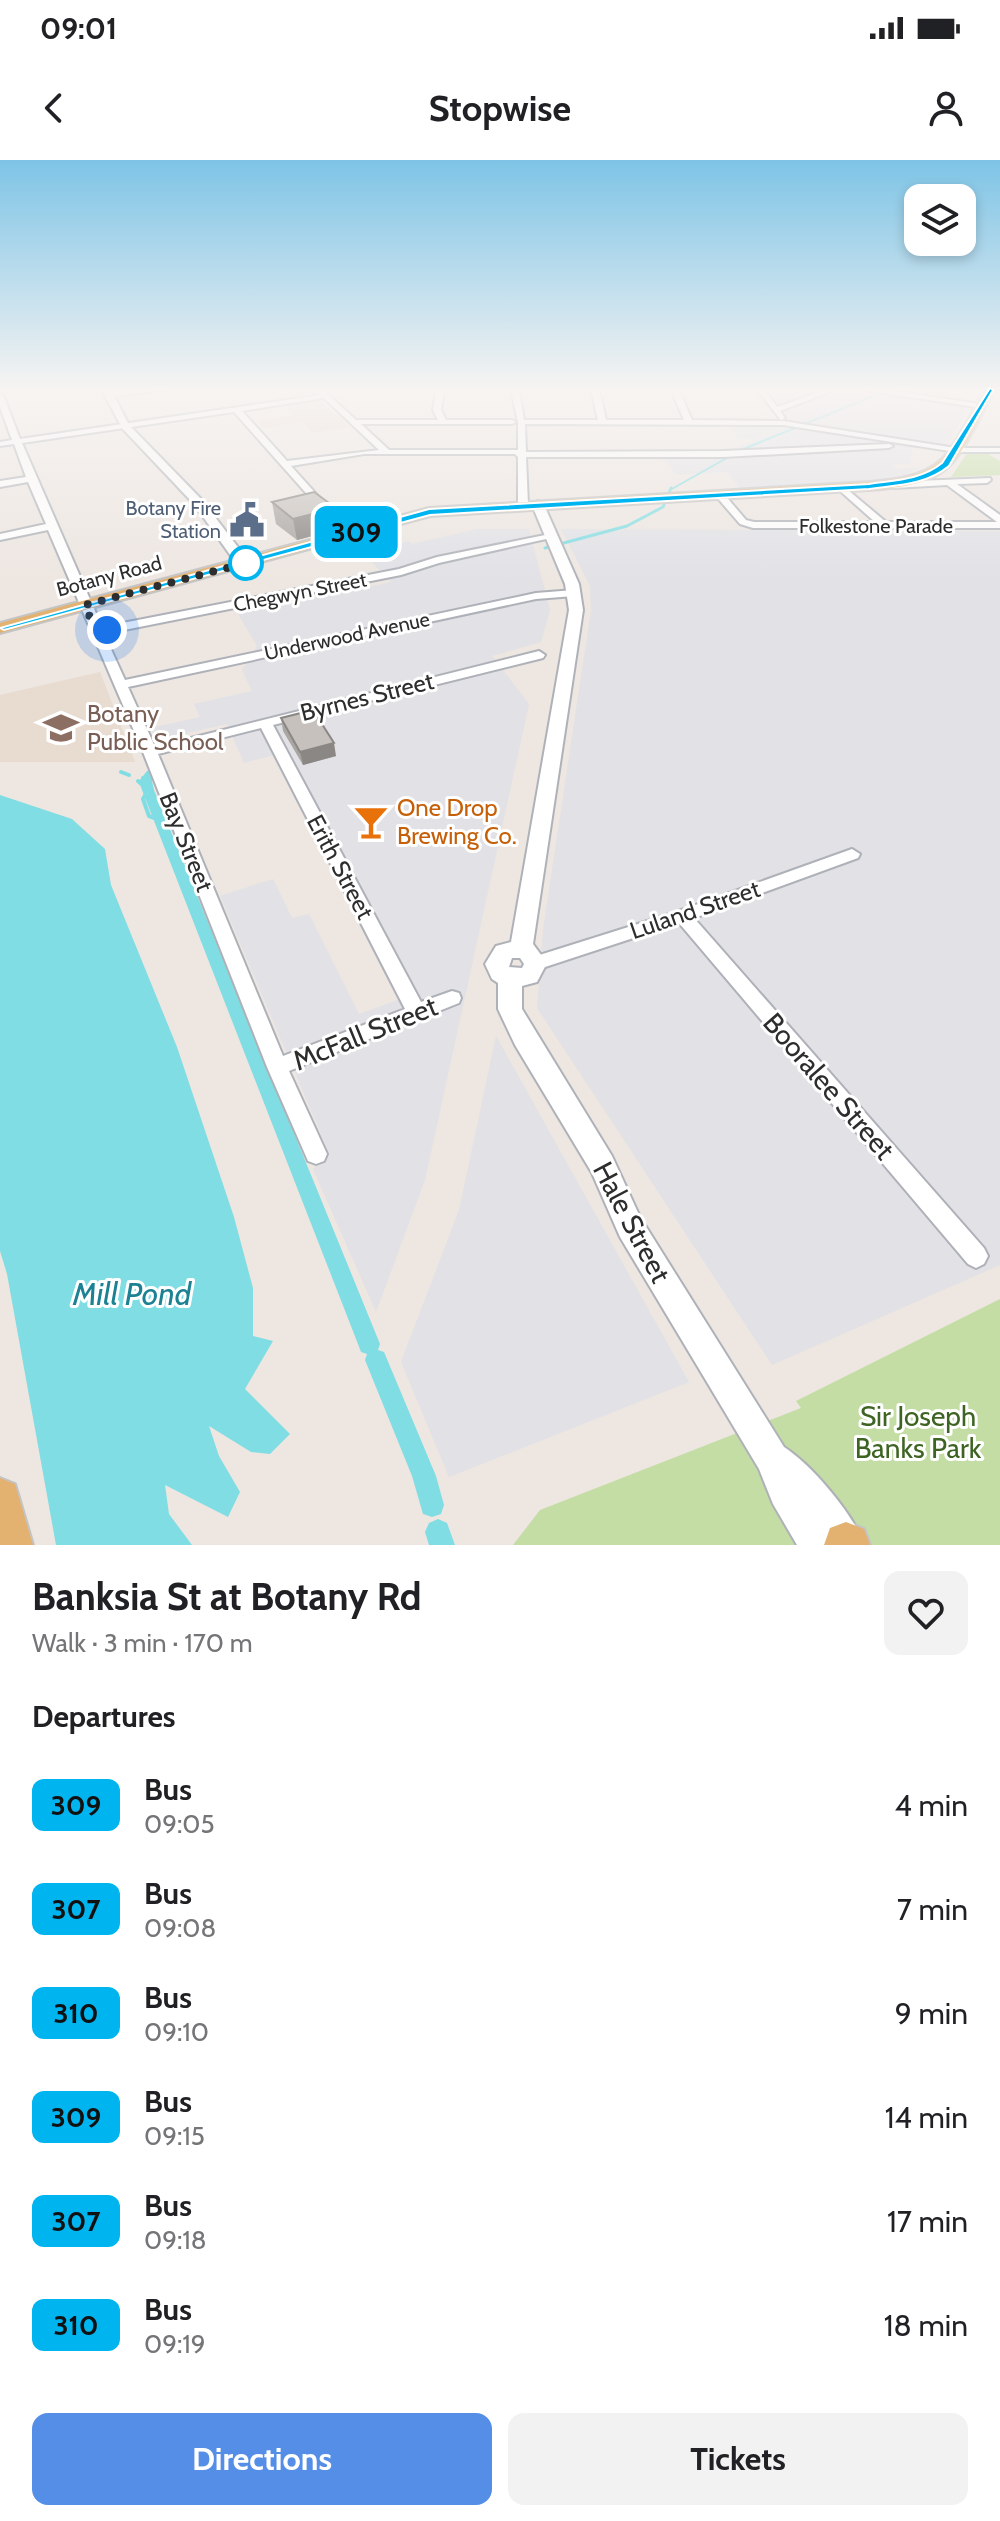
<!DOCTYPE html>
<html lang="en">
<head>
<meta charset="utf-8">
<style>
	:root { --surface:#fff; --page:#f2f2f2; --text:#202124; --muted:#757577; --accent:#548ee7 }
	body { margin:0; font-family:Cabin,sans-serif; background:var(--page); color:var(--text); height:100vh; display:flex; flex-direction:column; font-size:30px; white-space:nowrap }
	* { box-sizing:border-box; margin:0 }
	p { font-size:26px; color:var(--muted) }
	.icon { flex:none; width:44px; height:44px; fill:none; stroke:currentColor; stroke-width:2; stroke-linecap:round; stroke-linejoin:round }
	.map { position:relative; height:1385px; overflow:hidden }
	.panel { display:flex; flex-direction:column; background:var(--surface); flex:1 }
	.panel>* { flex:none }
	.badge { padding:0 16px; border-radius:12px; font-size:28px; line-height:52px }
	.buttons { position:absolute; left:904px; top:24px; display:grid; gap:16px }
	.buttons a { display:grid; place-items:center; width:72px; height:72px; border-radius:16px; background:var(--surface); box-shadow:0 4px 12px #0003; font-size:40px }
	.you { position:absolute; width:40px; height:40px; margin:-20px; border:6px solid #fff; border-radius:50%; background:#1a73e8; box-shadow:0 0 0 12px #1a73e833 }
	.map>.badge { position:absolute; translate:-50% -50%; box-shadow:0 0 0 4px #fff }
	h2 { padding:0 32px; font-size:30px; line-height:72px }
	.round { display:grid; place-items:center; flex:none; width:84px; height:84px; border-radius:16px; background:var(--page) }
	.summary { display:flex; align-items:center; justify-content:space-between; height:136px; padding:0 32px }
	h1 { font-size:38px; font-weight:800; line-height:60px }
	.button { display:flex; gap:16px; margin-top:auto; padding:16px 32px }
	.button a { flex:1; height:92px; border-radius:16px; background:var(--accent); color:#fff; font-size:32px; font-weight:800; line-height:92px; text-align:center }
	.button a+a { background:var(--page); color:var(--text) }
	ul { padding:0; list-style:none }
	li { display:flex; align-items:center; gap:24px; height:104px; padding:0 32px }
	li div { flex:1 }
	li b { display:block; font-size:30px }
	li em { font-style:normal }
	li .badge { min-width:88px; font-weight:700; text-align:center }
	.status { display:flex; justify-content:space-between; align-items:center; height:56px; padding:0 40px; background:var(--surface); direction:ltr }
	.status svg { height:22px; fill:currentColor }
	header { display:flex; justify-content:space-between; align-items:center; height:104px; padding:0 32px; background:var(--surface); font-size:36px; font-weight:800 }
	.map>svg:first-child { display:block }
	.industrial { fill:#e1e1e6 }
	.education { fill:#e8dbd0 }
	.green { fill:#c3dda4 }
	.water { fill:#80dde3 }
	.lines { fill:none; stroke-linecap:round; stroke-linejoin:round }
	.stream-far2 { stroke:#80dde3; stroke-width:2 }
	.stream-far1 { stroke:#80dde3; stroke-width:3 }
	.stream { stroke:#80dde3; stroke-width:4 }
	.canal { fill:#80dde3; fill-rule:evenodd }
	.minor-casing { stroke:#aeb2b8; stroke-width:4 }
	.tertiary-casing { stroke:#aeb2b8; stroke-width:4 }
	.primary-casing { stroke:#c4c4c4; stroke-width:4 }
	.minor { fill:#fff; fill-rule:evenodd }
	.tertiary { fill:#fff; fill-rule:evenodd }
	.primary { fill:#e3b170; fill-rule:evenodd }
	.wall { fill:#aaa6a2 }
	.shaded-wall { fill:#8b8784 }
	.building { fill:#c6c1bc; stroke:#8b8784; stroke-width:2 }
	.line { fill:#00b5ef; stroke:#fff; stroke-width:2 }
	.walk { stroke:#2d2d2d; stroke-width:8; stroke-dasharray:0 14.4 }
	.stop-dot { fill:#fff; stroke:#00b5ef; stroke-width:4 }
	.labels { text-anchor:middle; stroke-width:6; stroke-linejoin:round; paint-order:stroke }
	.far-service-label { font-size:20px; fill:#4e5e75; stroke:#fff; text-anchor:end }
	.far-street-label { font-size:20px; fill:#2d2d2d; stroke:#fff }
	.street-label { font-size:24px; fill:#2d2d2d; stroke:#fff }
	.education-label { font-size:24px; fill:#785e54; stroke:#fff; text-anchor:start }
	.food-label { font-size:24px; fill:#c56008; stroke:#fff; text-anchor:start }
	.near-street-label { font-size:28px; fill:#2d2d2d; stroke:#fff }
	.near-park-label { font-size:28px; fill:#3e6423; stroke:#fff }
	.near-water-label { font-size:32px; font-style:italic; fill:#1c8192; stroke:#fff }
</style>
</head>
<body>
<div class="status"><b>09:01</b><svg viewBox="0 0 49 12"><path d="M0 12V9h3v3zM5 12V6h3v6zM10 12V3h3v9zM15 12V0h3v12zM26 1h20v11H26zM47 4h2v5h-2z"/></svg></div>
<header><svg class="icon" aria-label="back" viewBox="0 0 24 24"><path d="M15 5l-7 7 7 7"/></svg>Stopwise<svg class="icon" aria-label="person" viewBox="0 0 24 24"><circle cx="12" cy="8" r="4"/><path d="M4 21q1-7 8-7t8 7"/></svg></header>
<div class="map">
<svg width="1000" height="1385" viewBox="0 0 1000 1385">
	<rect width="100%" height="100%" fill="#ede6e1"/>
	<!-- industrial -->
	<path class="industrial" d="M768 230H936L930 240 971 246 945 287 911 288 912 297 908 298 915 303 892 305 896 309 924 307 904 315 882 319 741 329 726 312 676 315 657 291H729L757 279H737L730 265 790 262Z
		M477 369H529L550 450 541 482 492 496 529 544 425 1020 376 1152 313 1009 330 995 220 736 273 719 292 758 309 754 359 854 401 839 274 595 244 603 227 564 156 580 151 568 200 557 194 544 252 531 242 510 257 486 238 454 391 422 361 391 409 381 412 384Z
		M561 369 1000 371V1105L772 1205 537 848 543 770 591 450 590 426Z
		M496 876 689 1222 449 1317 401 1202 459 1050Z"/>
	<!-- education -->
	<path class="education" d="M319 240 350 267 313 273 301 262 264 268 257 261 294 255 285 245Z
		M100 512 135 602H0V535Z"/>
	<!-- green -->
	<path class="green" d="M967 293H986L1000 301V315L951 317Z
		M1000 1139V1385H513L540 1350 801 1248 796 1241Z"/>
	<!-- water -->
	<path class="water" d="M0 635 72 659 105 689 111 725 177 887 234 1057 253 1128V1176L273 1181 245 1229 290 1274 270 1294 251 1292 209 1266 219 1296 240 1332 228 1357 165 1325 169 1354 192 1385H56L7 1114 0 1091Z"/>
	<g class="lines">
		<!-- stream-far2 -->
		<path class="stream-far2" d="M670 330 741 290 888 230"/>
		<!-- stream-far1 -->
		<path class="stream-far1" d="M545 388 627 366 663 347 671 328"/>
		<!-- stream -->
		<path class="stream" d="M121 612 129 615
			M143 618 145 624
			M138 621 148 630 143 639 149 656 160 660"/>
		<!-- canal -->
		<path class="canal" d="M151 610 157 614 152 621 154 630 380 1184 378 1190 384 1192 436 1316 444 1345 441 1354 432 1357 423 1354 412 1316 365 1200 367 1194 361 1192 358 1184 142 630 139 621 147 611Z
			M438 1359 447 1363 455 1385H429L425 1372 429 1363Z"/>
		<!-- minor casing -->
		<g class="minor-casing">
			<path id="minor" d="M317 230H323L356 260H438L433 250 436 230H444L441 250 446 260H512L516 262 512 264H361L389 290H518V262L511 230H519L524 260H598L591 230H599L606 260H684L671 230H679L692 260 783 261 956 288H1000V292H956L783 265 525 264 526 292 723 291 889 284 893 286 889 288 723 297H526L528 345 523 348 518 345V297L515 294H364L291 306 328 347 361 370V374L358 375 322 351 234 252 22 283 102 467 399 409 437 397 550 374 555 377 439 403 401 415 104 474 125 520 536 433 574 430 580 433 574 436 536 439 128 527 155 587 539 491 545 495 543 498 273 565 421 842 452 831 459 833 461 838 459 843 289 911 327 994 324 1001 316 1004 308 1001 267 907 143 592 48 370 0 380V374L46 364 28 322 0 327V321L26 317 14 284 0 286V282L12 280 0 247V235L4 237 20 279 320 235ZM324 238 379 290 287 301 242 251ZM261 568 405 849 283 896 158 594Z
				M757 230H765L777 247 825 230H835L780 251 785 258 781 260Z
				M990 318 991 320 987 323 957 324 1000 355V368H753L740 364 715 335 723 333 746 360 754 362H875L839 330 837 328 842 325 886 362H997L947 325 893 328 889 325 893 322Z
				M852 689 860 694 858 698 694 758 984 1088 988 1096 984 1104 976 1108 968 1104 679 763 536 810 530 808 527 803 530 798 676 752Z"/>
		</g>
		<!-- tertiary casing -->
		<g class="tertiary-casing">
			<path id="tertiary" d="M102 230H164L114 236 129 265 202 340 250 403 248 406H238L194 344 122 268Z
				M863 230H887L987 245 982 248Z
				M538 341 544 345 579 424 583 450 533 784 547 803 537 822 522 826V849L612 996 640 1057 784 1287C813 1306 852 1353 865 1385H797L773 1344 759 1309 620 1077 592 1013 515 885 498 849V823L492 819 485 804 496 786 511 782 569 450 565 424 532 345ZM512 798H520L524 804 522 808 509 807Z"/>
		</g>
		<!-- primary casing -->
		<g class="primary-casing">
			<path id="primary" d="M985 230H995C954 302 959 324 869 330L430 356 0 473V463L429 348 869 322C951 316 946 294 985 230Z
				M0 1318 15 1324 33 1385H0Z
				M846 1362 864 1369 870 1385H824L830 1368Z"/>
		</g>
		<!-- minor -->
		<use href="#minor" class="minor"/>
		<!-- tertiary -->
		<use href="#tertiary" class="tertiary"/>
		<!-- primary -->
		<use href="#primary" class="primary"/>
	</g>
	<!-- wall -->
	<path class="wall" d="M272 342 336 348 339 369 297 380 276 364Z
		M281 558 336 596 303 605 283 571Z"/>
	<!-- shaded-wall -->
	<path class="shaded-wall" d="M336 348 339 369 297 380 293 359Z
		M334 583 336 596 303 605 300 592Z"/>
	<!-- building -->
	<path class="building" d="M314 332 336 348 293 359 272 342Z
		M313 550 334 583 300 592 281 558Z"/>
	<!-- sky -->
	<linearGradient id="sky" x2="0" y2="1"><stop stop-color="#7ec4e6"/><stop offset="0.54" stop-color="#f7f4f2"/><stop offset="1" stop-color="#f7f4f2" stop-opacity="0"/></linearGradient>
	<rect width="1000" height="424" fill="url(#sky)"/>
	<!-- line -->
	<path class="line" d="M990 228 993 230 949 306C926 325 897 325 869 329L430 355 4 470 0 468 429 349 869 324C895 320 921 320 942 303Z"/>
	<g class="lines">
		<!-- walk -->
		<path class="walk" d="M107 470 96 472 85 445 246 403"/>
	</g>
	<!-- icons -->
	<defs>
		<g id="civic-bare" transform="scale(2.76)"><path d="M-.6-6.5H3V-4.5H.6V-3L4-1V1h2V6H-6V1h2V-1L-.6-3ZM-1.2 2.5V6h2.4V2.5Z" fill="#5c6f8a" stroke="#fff" stroke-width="2.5" paint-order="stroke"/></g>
		<g id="school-bare" transform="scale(2.76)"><path d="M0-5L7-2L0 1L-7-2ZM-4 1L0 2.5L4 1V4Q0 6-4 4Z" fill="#8d6e63" stroke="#fff" stroke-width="2.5" paint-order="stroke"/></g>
		<g id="bar-bare" transform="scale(2.76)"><path d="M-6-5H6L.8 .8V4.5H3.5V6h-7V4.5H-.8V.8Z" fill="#e8710a" stroke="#fff" stroke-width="2.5" paint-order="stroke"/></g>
	</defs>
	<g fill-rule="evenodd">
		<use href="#civic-bare" x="247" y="360"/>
		<use href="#school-bare" x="61" y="568"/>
		<use href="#bar-bare" x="371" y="662"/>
	</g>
	<!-- markers -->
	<circle class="stop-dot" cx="246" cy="403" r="16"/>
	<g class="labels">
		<!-- far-service labels -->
		<g class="far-service-label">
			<text x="221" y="355">Botany Fire<tspan x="221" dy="23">Station</tspan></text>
		</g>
		<!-- far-street labels -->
		<g class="far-street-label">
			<text x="876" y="373">Folkestone Parade</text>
			<text transform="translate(109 416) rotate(-15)" y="7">Botany Road</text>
			<text transform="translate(300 432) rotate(-11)" y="7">Chegwyn Street</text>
			<text transform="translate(347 476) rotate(-12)" y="7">Underwood Avenue</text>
		</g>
		<!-- street labels -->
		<g class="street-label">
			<text transform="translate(367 537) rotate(-14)" y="8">Byrnes Street</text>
			<text transform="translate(186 682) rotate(68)" y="8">Bay Street</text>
			<text transform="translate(340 707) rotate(62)" y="8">Erith Street</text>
			<text transform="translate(695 750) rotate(-19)" y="8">Luland Street</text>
		</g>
		<!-- education labels -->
		<g class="education-label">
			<text x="87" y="562">Botany<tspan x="87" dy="28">Public School</tspan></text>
		</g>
		<!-- food labels -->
		<g class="food-label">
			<text x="397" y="656">One Drop<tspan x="397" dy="28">Brewing Co.</tspan></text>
		</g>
		<!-- near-street labels -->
		<g class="near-street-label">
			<text transform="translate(365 873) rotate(-22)" y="10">McFall Street</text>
			<text transform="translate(829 926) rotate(49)" y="10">Booralee Street</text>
			<text transform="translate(632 1062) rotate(62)" y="10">Hale Street</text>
		</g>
		<!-- near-park labels -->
		<g class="near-park-label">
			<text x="918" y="1266">Sir Joseph<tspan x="918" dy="32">Banks Park</tspan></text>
		</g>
		<!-- near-water labels -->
		<g class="near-water-label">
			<text x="132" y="1145">Mill Pond</text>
		</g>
	</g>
</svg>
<div class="buttons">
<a><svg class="icon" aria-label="layers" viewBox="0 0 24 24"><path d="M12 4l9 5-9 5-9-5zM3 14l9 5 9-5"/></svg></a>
</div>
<div class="you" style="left:107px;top:470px"></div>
<b class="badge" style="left:356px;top:372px;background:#00b5ef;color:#111">309</b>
</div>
<section class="panel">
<div class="summary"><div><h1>Banksia St at Botany Rd</h1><p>Walk · 3 min · 170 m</p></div><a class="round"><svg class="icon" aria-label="heart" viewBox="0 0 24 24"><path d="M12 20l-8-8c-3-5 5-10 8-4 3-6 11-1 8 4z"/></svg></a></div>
<h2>Departures</h2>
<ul>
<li><span class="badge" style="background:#00b5ef;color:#111">309</span><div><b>Bus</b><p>09:05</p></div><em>4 min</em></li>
<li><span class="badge" style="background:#00b5ef;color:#111">307</span><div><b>Bus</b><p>09:08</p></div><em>7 min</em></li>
<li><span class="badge" style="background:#00b5ef;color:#111">310</span><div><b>Bus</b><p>09:10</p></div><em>9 min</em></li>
<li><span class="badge" style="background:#00b5ef;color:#111">309</span><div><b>Bus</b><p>09:15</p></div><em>14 min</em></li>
<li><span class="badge" style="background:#00b5ef;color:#111">307</span><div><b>Bus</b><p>09:18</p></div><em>17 min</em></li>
<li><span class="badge" style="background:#00b5ef;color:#111">310</span><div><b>Bus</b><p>09:19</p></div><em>18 min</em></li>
</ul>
<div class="button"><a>Directions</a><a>Tickets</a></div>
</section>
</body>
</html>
